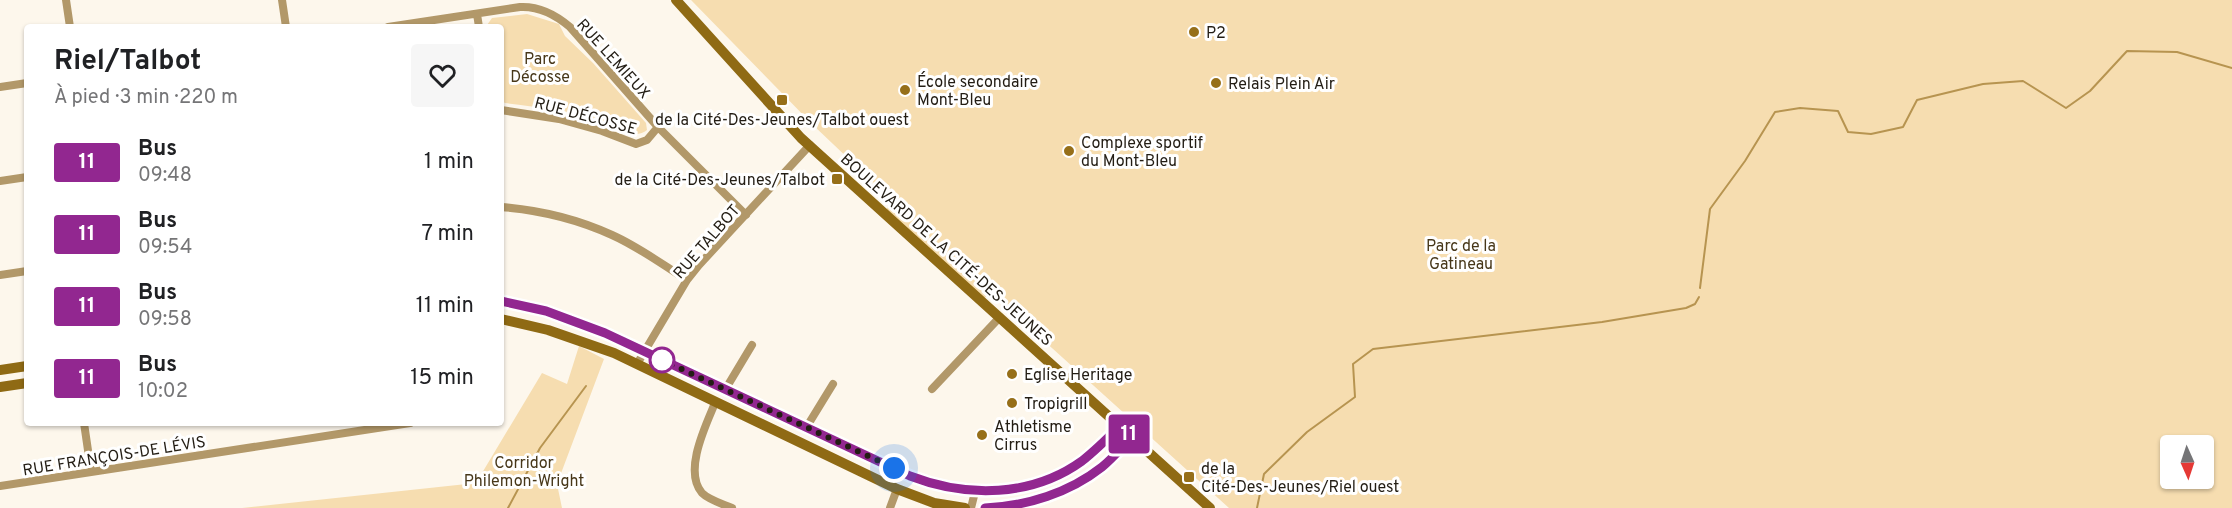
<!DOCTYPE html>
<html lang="fr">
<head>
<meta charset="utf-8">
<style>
	:root { --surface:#fff; --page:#f6f6f6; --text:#202124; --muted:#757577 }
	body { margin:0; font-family:Overpass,sans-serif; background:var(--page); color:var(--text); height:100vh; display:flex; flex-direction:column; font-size:22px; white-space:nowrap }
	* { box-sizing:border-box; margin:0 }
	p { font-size:20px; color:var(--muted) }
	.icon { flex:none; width:33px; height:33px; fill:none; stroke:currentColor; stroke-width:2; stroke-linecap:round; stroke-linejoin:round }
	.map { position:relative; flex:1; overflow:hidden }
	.sheet { position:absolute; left:24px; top:24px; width:480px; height:402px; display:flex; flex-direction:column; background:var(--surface); border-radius:6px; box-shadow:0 2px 4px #0004 }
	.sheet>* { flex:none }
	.badge { padding:0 12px; border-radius:4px; font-size:21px; line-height:39px }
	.needle { width:39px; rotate:177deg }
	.tools { position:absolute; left:2160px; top:435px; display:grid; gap:12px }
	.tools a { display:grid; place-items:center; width:54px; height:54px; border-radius:6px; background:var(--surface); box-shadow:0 2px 4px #0004; font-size:30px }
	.you { position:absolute; width:30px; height:30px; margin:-15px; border:4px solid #fff; border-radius:50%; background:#1a73e8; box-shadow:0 0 0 9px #1a73e833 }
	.map>.badge { position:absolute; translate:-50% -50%; box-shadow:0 0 0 3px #fff }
	.round { display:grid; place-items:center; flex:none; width:63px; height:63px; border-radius:6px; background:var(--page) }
	.overview { display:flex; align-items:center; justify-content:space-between; height:102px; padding:0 30px }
	h1 { font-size:28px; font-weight:700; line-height:45px }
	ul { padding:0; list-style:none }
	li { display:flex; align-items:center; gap:18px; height:72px; padding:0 30px }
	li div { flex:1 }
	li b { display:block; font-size:22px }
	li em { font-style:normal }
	li .badge { min-width:66px; font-weight:700; text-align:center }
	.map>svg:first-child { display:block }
	.green { fill:#f6ddb0; fill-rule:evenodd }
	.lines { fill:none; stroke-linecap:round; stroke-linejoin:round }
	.stream { stroke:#b79450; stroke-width:2 }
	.street { stroke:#b29869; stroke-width:8 }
	.secondary { stroke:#8f6a14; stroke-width:10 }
	.line-casing { stroke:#fff; stroke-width:14 }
	.line { stroke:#922790; stroke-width:9 }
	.walk { stroke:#231d14; stroke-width:6; stroke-dasharray:0 10.8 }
	.poi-dot { fill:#966f19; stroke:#fff; stroke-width:2 }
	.stop-dot { fill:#fff; stroke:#922790; stroke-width:3 }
	.labels { text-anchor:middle; stroke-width:6; stroke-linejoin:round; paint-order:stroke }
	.poi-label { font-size:16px; fill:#231d14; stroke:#fff; text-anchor:start }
	.park-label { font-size:16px; fill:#473719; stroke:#fff }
	.street-label { font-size:16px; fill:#231d14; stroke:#fff }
</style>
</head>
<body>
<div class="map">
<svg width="2232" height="508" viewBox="0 0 2232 508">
	<rect width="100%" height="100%" fill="#fdf7ec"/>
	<!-- green -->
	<path class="green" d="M691 0H2232V508H1229L991 293 982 300 885 211 893 201 813 125ZM2170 446H2204V478H2170Z
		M527 14 559 24 565 36 593 63 646 123 647 130C634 142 608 124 594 119 566 109 534 107 505 103L501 100V27L487 25 492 18Z
		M579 346 604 359 557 484 562 508H242L476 483 542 373 567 384Z"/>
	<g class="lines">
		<!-- stream -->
		<path class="stream" d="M1700 288 1710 209 1745 161 1775 112 1800 108 1838 111 1848 132 1871 134 1903 127 1917 100 1983 84 2023 81 2066 108 2090 91 2127 51 2177 52 2232 68
			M508 508 540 448 586 386
			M1257 508 1264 474 1307 432 1355 397 1353 364 1373 349 1602 322 1686 308 1695 304 1699 297"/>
		<!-- street -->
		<path class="street" d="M66 0 70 27
			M282 0 286 27
			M477 14 479 27
			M388 27 520 7C539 6 556 15 570 27L658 127 746 215
			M0 87 27 83
			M501 110 559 119 602 131 636 144 647 140 658 127
			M0 181 27 177
			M501 207C539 210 577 219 612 235 639 247 663 265 687 280
			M0 275 27 271
			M637 364 687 280 699 265 810 145
			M932 389 1000 317
			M725 390 752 345
			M715 403C706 425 683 471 702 493 709 500 723 504 732 508
			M84 423 91 471
			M806 428 833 384
			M0 486 410 423
			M890 508 897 489
			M971 508 975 492"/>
		<!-- secondary -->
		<path class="secondary" d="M676 0 801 138 1210 508
			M501 301 546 311 605 333 910 476C967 498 1031 497 1082 461 1096 450 1108 438 1120 426
			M501 319 548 330 614 353 897 489 934 503 965 508
			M0 370 27 366
			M0 387 27 383
			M984 508C1027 506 1068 494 1102 467 1113 458 1122 447 1132 437"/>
	</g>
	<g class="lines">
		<!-- line casing -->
		<g class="line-casing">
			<path id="line" d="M501 301 546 311 605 333 910 476C967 498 1032 497 1082 461 1096 450 1108 438 1120 426L1132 437C1122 447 1113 458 1102 467 1069 493 1027 506 985 508"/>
		</g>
		<!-- line -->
		<use href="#line" class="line"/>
		<!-- walk -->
		<path class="walk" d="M662 360 894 468"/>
	</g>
	<!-- markers -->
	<g class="poi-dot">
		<circle cx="1194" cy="32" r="6"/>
		<circle cx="1216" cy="83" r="6"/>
		<circle cx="905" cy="90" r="6"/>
		<rect x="776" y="94" width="12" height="12" rx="3"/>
		<circle cx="1069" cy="151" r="6"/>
		<rect x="831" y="173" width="12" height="12" rx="3"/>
		<circle cx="1012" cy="374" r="6"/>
		<circle cx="1012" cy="403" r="6"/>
		<circle cx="982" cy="435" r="6"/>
		<rect x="1183" y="471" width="12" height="12" rx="3"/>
	</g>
	<circle class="stop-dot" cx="662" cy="360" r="12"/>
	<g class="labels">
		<!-- poi labels -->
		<g class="poi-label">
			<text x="1206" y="38">P2</text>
			<text x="917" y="87">École secondaire<tspan x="917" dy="18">Mont-Bleu</tspan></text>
			<text x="1228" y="89">Relais Plein Air</text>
			<text x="782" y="125" text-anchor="middle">de la Cité-Des-Jeunes/Talbot ouest</text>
			<text x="1081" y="148">Complexe sportif<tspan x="1081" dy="18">du Mont-Bleu</tspan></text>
			<text x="825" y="185" text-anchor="end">de la Cité-Des-Jeunes/Talbot</text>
			<text x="1024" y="380">Eglise Heritage</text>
			<text x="1024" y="409">Tropigrill</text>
			<text x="994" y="432">Athletisme<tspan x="994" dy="18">Cirrus</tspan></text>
			<text x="1201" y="474">de la<tspan x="1201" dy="18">Cité-Des-Jeunes/Riel ouest</tspan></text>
		</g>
		<!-- park labels -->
		<g class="park-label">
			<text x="540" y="64">Parc<tspan x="540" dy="18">Décosse</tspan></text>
			<text x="1461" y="251">Parc de la<tspan x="1461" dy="18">Gatineau</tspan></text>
			<text x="524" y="468">Corridor<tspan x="524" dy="18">Philemon-Wright</tspan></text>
		</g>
		<!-- street labels -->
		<g class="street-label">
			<text transform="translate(614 58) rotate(48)" y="6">RUE LEMIEUX</text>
			<text transform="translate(586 115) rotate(15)" y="6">RUE DÉCOSSE</text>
			<text transform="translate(706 241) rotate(-49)" y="6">RUE TALBOT</text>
			<text transform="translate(947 249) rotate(42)" y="6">BOULEVARD DE LA CITÉ-DES-JEUNES</text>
			<text transform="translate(114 455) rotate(-9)" y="6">RUE FRANÇOIS-DE LÉVIS</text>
		</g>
	</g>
</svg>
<div class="tools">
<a><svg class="needle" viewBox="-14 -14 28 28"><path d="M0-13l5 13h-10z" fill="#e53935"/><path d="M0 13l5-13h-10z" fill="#757577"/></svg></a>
</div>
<div class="you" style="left:894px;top:468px"></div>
<b class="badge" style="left:1129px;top:434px;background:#922790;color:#fff">11</b>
<section class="sheet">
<div class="overview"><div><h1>Riel/Talbot</h1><p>À pied · 3 min · 220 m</p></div><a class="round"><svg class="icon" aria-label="heart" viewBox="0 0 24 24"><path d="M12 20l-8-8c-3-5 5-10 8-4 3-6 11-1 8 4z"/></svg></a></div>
<ul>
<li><span class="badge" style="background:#922790;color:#fff">11</span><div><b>Bus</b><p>09:48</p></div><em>1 min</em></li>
<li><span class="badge" style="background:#922790;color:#fff">11</span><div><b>Bus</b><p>09:54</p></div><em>7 min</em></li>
<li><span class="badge" style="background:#922790;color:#fff">11</span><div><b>Bus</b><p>09:58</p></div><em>11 min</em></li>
<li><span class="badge" style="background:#922790;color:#fff">11</span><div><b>Bus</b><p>10:02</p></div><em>15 min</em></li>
</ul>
</section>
</div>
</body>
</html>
